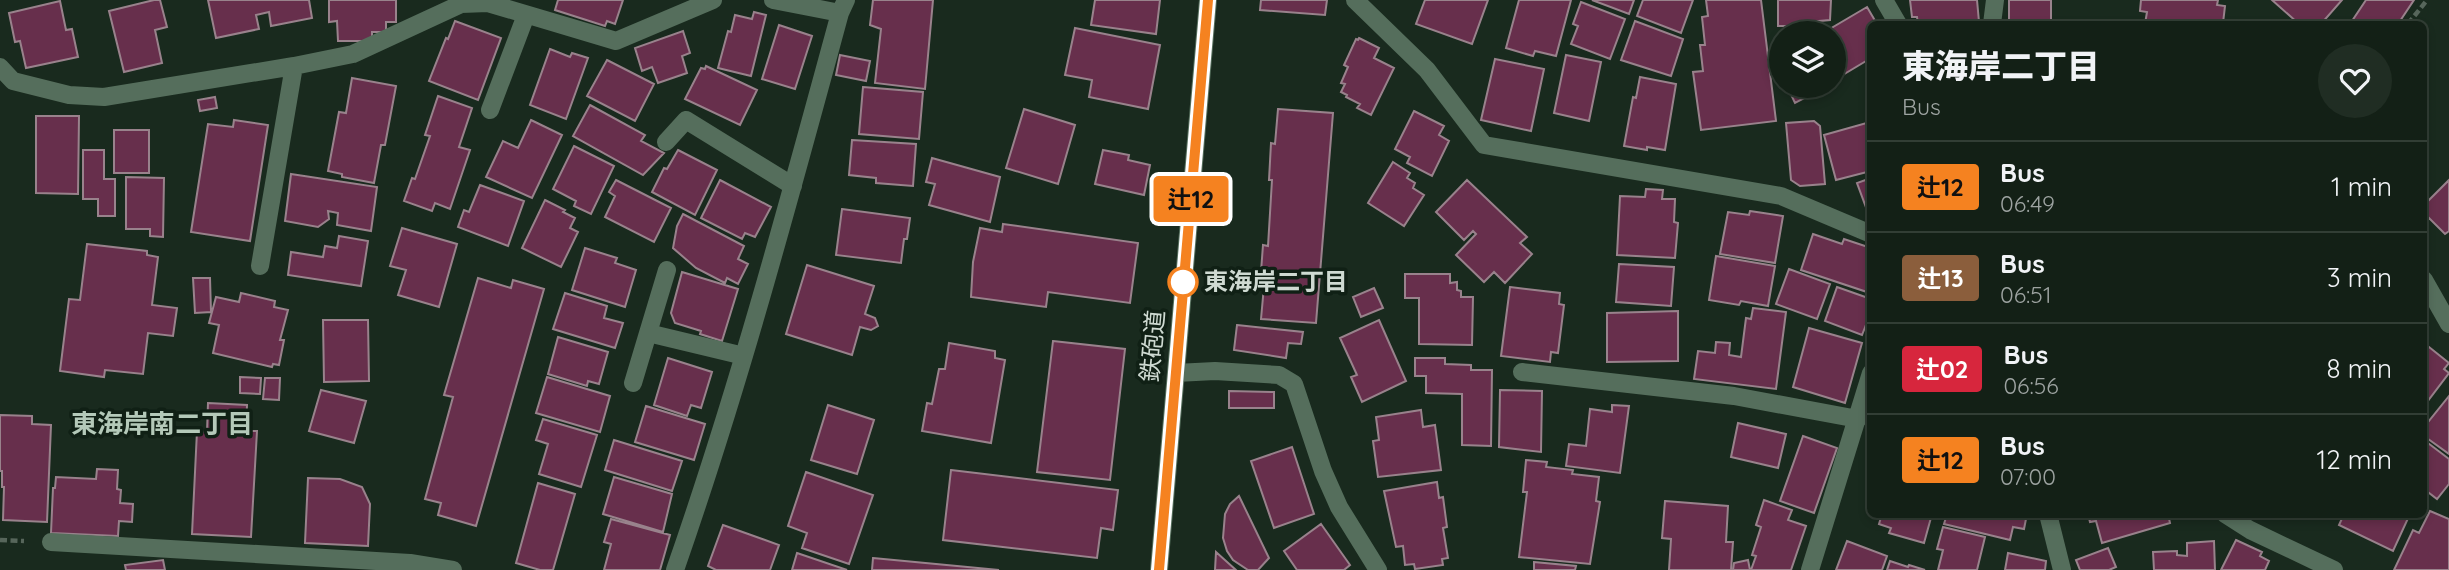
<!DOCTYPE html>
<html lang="en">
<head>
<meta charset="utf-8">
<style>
	:root { --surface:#132016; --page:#202d23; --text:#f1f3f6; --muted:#9da3a1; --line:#323e35 }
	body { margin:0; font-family:Quicksand,"Noto Sans JP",sans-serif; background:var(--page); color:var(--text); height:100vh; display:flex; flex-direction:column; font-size:26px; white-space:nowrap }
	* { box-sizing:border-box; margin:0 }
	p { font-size:23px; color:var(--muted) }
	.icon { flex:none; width:38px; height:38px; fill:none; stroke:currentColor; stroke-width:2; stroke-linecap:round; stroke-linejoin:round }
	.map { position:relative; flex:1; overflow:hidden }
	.drawer { position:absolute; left:1867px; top:21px; width:560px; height:497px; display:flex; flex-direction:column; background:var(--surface); border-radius:10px; box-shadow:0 4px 10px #0003,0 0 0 2px var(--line) }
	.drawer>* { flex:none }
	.badge { padding:0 14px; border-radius:5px; font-size:24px; line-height:46px }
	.fabs { position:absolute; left:1769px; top:21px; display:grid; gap:14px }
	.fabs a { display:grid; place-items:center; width:77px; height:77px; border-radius:50%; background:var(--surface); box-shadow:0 4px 10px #0003,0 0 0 2px var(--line); font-size:35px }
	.map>.badge { position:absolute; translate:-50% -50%; box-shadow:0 0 0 4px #fff }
	.round { display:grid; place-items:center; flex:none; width:74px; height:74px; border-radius:37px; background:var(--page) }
	.head { display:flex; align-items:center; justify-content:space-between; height:119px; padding:0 35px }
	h1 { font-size:33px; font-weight:800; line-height:52px }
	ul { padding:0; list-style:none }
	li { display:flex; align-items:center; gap:21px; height:91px; padding:0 35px; border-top:2px solid var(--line) }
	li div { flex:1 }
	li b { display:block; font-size:26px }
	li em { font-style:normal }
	li .badge { min-width:77px; font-weight:700; text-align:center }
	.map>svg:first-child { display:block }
	.building { fill:#672f4c; stroke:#99828c; stroke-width:2 }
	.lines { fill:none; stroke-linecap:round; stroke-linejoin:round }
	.path { stroke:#57665b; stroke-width:4.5; stroke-dasharray:7 3.5; stroke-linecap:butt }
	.minor { stroke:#556e5c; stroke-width:18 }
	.line-casing { stroke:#fff; stroke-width:16 }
	.line { stroke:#f58220; stroke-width:10 }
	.stop-dot { fill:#fff; stroke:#f58220; stroke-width:3.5 }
	.labels { text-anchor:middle; stroke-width:7; stroke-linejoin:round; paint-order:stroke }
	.stop-label { font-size:24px; font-weight:bold; fill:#cfdad2; stroke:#102015; text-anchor:start }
	.street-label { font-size:24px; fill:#cfdad2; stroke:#102015 }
	.neighbourhood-label { font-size:26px; font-weight:bold; fill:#b4c9b9; stroke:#102015 }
</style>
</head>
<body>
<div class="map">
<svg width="2449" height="570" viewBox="0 0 2449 570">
	<rect width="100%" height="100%" fill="#192a1e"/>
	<!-- building -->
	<path class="building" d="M154 0H160L167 27 155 30 162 63 124 72 109 11Z
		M208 0H309L312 18 271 26 269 12 256 15 259 29 216 38Z
		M329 0H396V22H386V32H372V41H338L337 21 329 22Z
		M558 0H623L615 24 607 21 605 26 555 10Z
		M873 0H933L925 89 875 83 881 29 870 25Z
		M1095 0H1160L1156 34 1091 25Z
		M1261 0H1327L1325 15 1260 10Z
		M1425 0H1488L1472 44 1416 24Z
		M1519 0H1571L1556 56 1535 51 1533 56 1506 48Z
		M1592 0H1634L1629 14Z
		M1643 0H1693L1681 33 1637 16Z
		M1706 0H1761L1776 121 1701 130 1693 72 1703 71 1700 45H1705L1702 17 1708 16Z
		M1778 0H1831L1830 20 1797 23V26H1778Z
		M1910 0H1977L1979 22 1918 24 1917 17H1912Z
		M2009 0H2051V22L2009 23Z
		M2141 0H2218L2217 5 2225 6 2223 23 2145 24 2147 12 2140 11Z
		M2272 0H2342L2321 24H2305L2301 22 2299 24Z
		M2366 0H2414L2398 24H2350Z
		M60 1 66 30 72 29 78 57 26 68 20 41 15 42 9 13Z
		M1581 2 1625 19 1610 59 1571 44 1578 26 1573 24Z
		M1867 7 1877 24H1871V58L1841 76 1834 67V33H1823Z
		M754 12 766 15 751 76 718 68 728 31 731 32 735 15 752 19Z
		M455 21 501 38 478 100 429 81 446 38 448 39Z
		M1635 21 1683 39 1671 76 1621 60Z
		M779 25 812 36 795 89 762 79Z
		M1075 28 1160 45 1148 109 1089 97 1092 80 1065 75Z
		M683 31 690 53 682 56 687 73 658 83 652 67 642 71 635 48Z
		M1359 38 1379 48 1374 58 1394 68 1371 115 1357 108 1360 104 1346 97 1347 95 1341 92 1345 84 1341 83 1348 67 1344 65 1356 39 1358 40Z
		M550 49 570 57 572 53 588 58 566 119 530 105Z
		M840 55 870 61 866 81 836 75Z
		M1566 55 1601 62 1589 121 1554 113Z
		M1495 59 1544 69 1531 131 1481 120Z
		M607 60 654 84 635 121 587 96Z
		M706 66 757 90 740 125 685 99 701 68 705 69Z
		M1640 77 1676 84 1665 150 1647 147V150L1624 146 1633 97 1636 98Z
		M352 78 396 86 385 145H381L374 183 342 177V174L328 171 339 112 346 113Z
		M1787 86H1821L1822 89 1795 103Z
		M863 87 923 92 919 139 859 134Z
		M438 96 472 108 459 147 470 150 450 209 435 203 432 211 404 201 412 178 415 179 430 136 425 135Z
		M215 97 217 108 200 111 198 100Z
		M590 105 645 135 641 141 664 153 643 175 573 136Z
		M1024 109 1075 125 1058 184 1006 168Z
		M1278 109 1333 113 1316 323 1261 319 1264 286 1260 285 1263 245 1268 246 1272 180H1269L1271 143 1275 144Z
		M1414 111 1444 126 1439 135 1449 141 1432 176 1407 163 1410 157 1395 149Z
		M36 116H79L78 194 36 193Z
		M234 120 268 125 250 241 191 232 208 124 233 127Z
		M531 120 562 135 532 198 486 177 503 141 518 148Z
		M1814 121 1820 126 1825 184 1800 186 1791 180 1786 123Z
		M1870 122 1871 171 1836 180 1824 135Z
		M114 130H149V173H114Z
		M852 140 916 144 913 186 876 183V178L849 175Z
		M574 146 614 166 591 214 574 206 576 201 553 189Z
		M83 150H104V179H115V216H98V199H83Z
		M678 150 717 170 695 215 652 192 664 168 667 169Z
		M1103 150 1129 155 1128 160 1150 165 1144 195 1095 184Z
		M932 158 1000 177 990 222 929 205 935 184 926 182Z
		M1393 162 1410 173 1407 178 1415 183 1413 188 1424 195 1404 226 1368 203Z
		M291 174 377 187 371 231 337 225 338 213 328 211 329 219 318 227 285 221Z
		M126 177 164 178 163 237 150 236V229H126Z
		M1871 178V221L1857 183Z
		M616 180 671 208 654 242 605 217 615 196 609 192Z
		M720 180 771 207 755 237 745 233 742 239 701 218Z
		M1467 180 1527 237 1520 243 1532 254 1505 283 1494 272 1484 282 1456 255 1476 234 1473 231 1464 240 1436 212Z
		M2449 180V231L2445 234 2429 218 2424 224V205Z
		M480 185 524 201 508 246 458 227 464 210 469 212Z
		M1646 189 1663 190 1662 199H1675L1674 222 1678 223 1675 258 1617 255 1620 196 1645 197Z
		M545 200 565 210 563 212 575 218 570 228 578 232 561 267 522 248Z
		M842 209 910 218 907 239H904L901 263 836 255Z
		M1750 211 1783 216 1775 263 1720 254 1728 212 1749 215Z
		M683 214 744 246 738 259 748 264 738 284 727 278 725 283 696 268 673 248 677 226Z
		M1003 224 1138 243 1130 303 1048 292 1046 307 971 297 973 262 980 228 1002 232Z
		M402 228 457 244 439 307 398 295 406 270 390 266Z
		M1813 234 1842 244 1844 239 1871 248 1870 293 1801 270Z
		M339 236 368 241 361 286 288 275 291 252 323 257 325 246 337 248Z
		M87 244 147 251V255L158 257 152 305 177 308 173 336 148 333 143 374 105 370 104 377 60 371 69 299 80 300Z
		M585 248 617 258 615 263 636 270 625 307 572 290Z
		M1716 256 1775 266 1768 306 1741 301 1739 305 1709 300Z
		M1619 264 1674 267 1671 306 1616 302Z
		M807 265 874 286 865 314 875 318 878 326 871 330 860 327 852 355 786 334Z
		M1789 269 1830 284 1817 319 1776 304Z
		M682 272 738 289 722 341 700 334 701 331 675 323 671 313Z
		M1405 274H1450V283L1457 282V290L1461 291V297H1473L1472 345 1419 344V298H1405Z
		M193 278H210L211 312 195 313Z
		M478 278 511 288 513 280 544 289 476 526 438 515 441 503 425 499 453 397 444 395Z
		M1510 287 1560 293 1559 304 1564 305 1558 353 1551 352 1550 362 1501 356Z
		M1837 287 1871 299V312L1862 335 1825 321Z
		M1374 288 1383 308 1361 317 1353 297Z
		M241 293 275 301 274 307 288 310 280 340H284L279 365 273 364 272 367 213 353 219 325 209 323 216 297 239 302Z
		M565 293 607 306 604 318 623 323 615 348 553 329Z
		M1753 308 1786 312 1776 389 1694 379 1698 351 1715 353 1716 342 1730 343 1729 355 1741 357 1746 318 1751 319Z
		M1678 311V361L1607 362V313Z
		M323 320H368L369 381 324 382Z
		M1379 320 1406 381 1362 402 1351 377 1357 375 1340 338Z
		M1237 325 1303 332 1301 344 1288 343 1286 358 1234 350Z
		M1809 328 1862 343 1845 403 1793 387Z
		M558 337 608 352 599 384 588 381 587 386 548 374Z
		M1053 341 1125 349 1110 480 1037 472Z
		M949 343 995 351V358L1005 360 991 443 922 431 927 403 932 404 939 369H945Z
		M2424 343 2449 363 2444 369 2449 373 2424 406Z
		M668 358 712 372 701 408 691 405 687 416 654 405Z
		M1415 358H1445V364L1471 365V370H1492L1491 446 1462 445V394L1426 393V376H1415Z
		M240 377 261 378 260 394 240 393Z
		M547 377 610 396 600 432 536 413Z
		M265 378H280L279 400 263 399Z
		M321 390 366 401 354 443 309 431Z
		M1500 390 1542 391 1541 452 1499 447Z
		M1229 391 1274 392V408H1229Z
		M2449 396V454L2424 436V427Z
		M208 403 247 405 246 431H257L251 537 192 534 197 431 207 432Z
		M828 405 874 420 857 474 811 460Z
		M1612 405 1629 406 1620 473 1566 466 1569 444 1586 446 1590 409 1612 412Z
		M646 406 705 424 694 460 635 442Z
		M1421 410 1423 427 1435 425 1441 470 1378 477 1373 441 1379 440 1376 417Z
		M0 415 32 416V424L51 425 47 522 3 520 4 487H2V471H0Z
		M543 419 597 435 581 487 539 474 548 444 536 440Z
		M1738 423 1786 434 1778 468 1731 457Z
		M1803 436 1837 448 1814 513 1780 501Z
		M614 440 682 461 672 491 605 470Z
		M2424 440 2449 459V484L2437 499 2424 489Z
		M1292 447 1314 514 1274 528 1251 461Z
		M1526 460 1547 462 1546 467 1573 470 1572 474 1599 477 1596 501 1600 502 1590 564 1519 557 1527 492H1523Z
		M97 469 118 470 117 489 121 490 120 503 133 504 132 522 119 521 118 536 51 533 53 488H55L56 477 96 479Z
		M951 470 1118 490 1113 530 1101 528 1097 558 943 540Z
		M806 472 873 495 849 564 802 548 807 533 788 526Z
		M614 477 672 494 663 532 603 514Z
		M308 478 340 479 362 487 370 504 368 546 305 543Z
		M1437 482 1439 498 1443 497 1447 527 1443 528 1448 558 1442 559 1443 565 1415 569 1414 564 1405 565 1403 546 1396 547 1384 491Z
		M538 483 575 494 553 570H540L516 563Z
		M1239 496 1269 558 1258 570H1248L1233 560 1227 551 1223 538 1225 514 1230 504Z
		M1764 500 1792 510 1788 520 1806 526 1791 570H1751L1756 556 1752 555 1761 527 1756 525Z
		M1665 501 1728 506 1726 542H1733L1731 570H1669L1671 539 1662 538Z
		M2430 511 2449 519V570H2394L2413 530 2419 533Z
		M1882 514H1932L1924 543 1889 533 1891 528 1879 524Z
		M1947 514H2027L2024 529 2013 527 2010 540 1944 524Z
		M2088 514H2168L2170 523 2102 543 2096 521 2090 522Z
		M2344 514H2410L2393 551 2339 525Z
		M611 519 670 535 660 570H604L611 544 604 542Z
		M1321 524 1350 565 1344 570H1297L1284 551Z
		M723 525 779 545 770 570H716L708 566Z
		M1943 527 1985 537 1977 570H1938L1943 550 1937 549Z
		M2236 540 2262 552 2260 556 2269 561 2265 570H2221Z
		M1847 541 1887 556 1882 570H1836Z
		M2214 541 2215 570H2154L2153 552 2177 551V555L2187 556V543Z
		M2108 548 2116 567 2109 570H2080L2076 560Z
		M1216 552 1236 570H1215Z
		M797 553 847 570H792Z
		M2008 553 2046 561 2045 570H2005Z
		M873 558 999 570H872Z
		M163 560 165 570H126L125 565Z
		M1748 560 1750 570H1733L1734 563Z
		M1890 561 1908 567 1909 565 1925 570H1887Z
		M1534 562 1576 566 1575 570H1534Z"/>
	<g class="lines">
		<!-- path -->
		<path class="path" d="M2408 24 2427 0
			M0 540 24 541"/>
		<!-- minor -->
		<path class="minor" d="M773 0 840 13
			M1355 0 1427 70 1484 145 1781 196 1871 234
			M1884 0 1898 24
			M1992 24 1995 0
			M0 67 13 81 69 95 104 97 294 66 353 54 461 4 488 3 616 41 713 0
			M490 110 526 15
			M666 142 686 120 793 186
			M260 266 294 66
			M667 270 648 333 744 356
			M2424 280 2449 324
			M1522 372 1734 396 1858 419
			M1176 373 1215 371 1279 375 1294 384 1323 471 1339 507 1378 570
			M633 383 648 333
			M2048 514 2062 570
			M2225 514 2250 530 2334 570
			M51 542 410 563 453 570
			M675 570C739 387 789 200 840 13L846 0
			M1159 570 1208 0
			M1810 570 1871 373"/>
	</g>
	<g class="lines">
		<!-- line casing -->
		<g class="line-casing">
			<path id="line" d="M1159 570 1208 0"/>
		</g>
		<!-- line -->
		<use href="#line" class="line"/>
	</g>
	<!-- markers -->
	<circle class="stop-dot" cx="1183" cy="282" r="14"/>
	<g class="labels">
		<!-- stop labels -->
		<g class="stop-label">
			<text x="1204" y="290">東海岸二丁目</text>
		</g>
		<!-- street labels -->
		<g class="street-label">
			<text transform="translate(1153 346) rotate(-85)" y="8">鉄砲道</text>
		</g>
		<!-- neighbourhood labels -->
		<g class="neighbourhood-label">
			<text x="162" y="433">東海岸南二丁目</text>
		</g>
	</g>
</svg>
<div class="fabs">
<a><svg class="icon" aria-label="layers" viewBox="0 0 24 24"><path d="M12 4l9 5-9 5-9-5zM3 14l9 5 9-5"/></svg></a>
</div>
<b class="badge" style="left:1191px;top:199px;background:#f58220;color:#111">辻12</b>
<section class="drawer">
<div class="head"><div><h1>東海岸二丁目</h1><p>Bus</p></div><a class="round"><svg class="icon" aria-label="heart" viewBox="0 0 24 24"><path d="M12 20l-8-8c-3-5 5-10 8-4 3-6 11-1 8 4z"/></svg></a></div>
<ul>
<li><span class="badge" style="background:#f58220;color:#111">辻12</span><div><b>Bus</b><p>06:49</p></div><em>1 min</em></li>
<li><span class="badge" style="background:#8b5e3c;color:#fff">辻13</span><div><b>Bus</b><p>06:51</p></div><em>3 min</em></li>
<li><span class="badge" style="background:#d7263d;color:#fff">辻02</span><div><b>Bus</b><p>06:56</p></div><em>8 min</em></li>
<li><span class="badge" style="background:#f58220;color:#111">辻12</span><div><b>Bus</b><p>07:00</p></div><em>12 min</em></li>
</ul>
</section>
</div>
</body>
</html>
